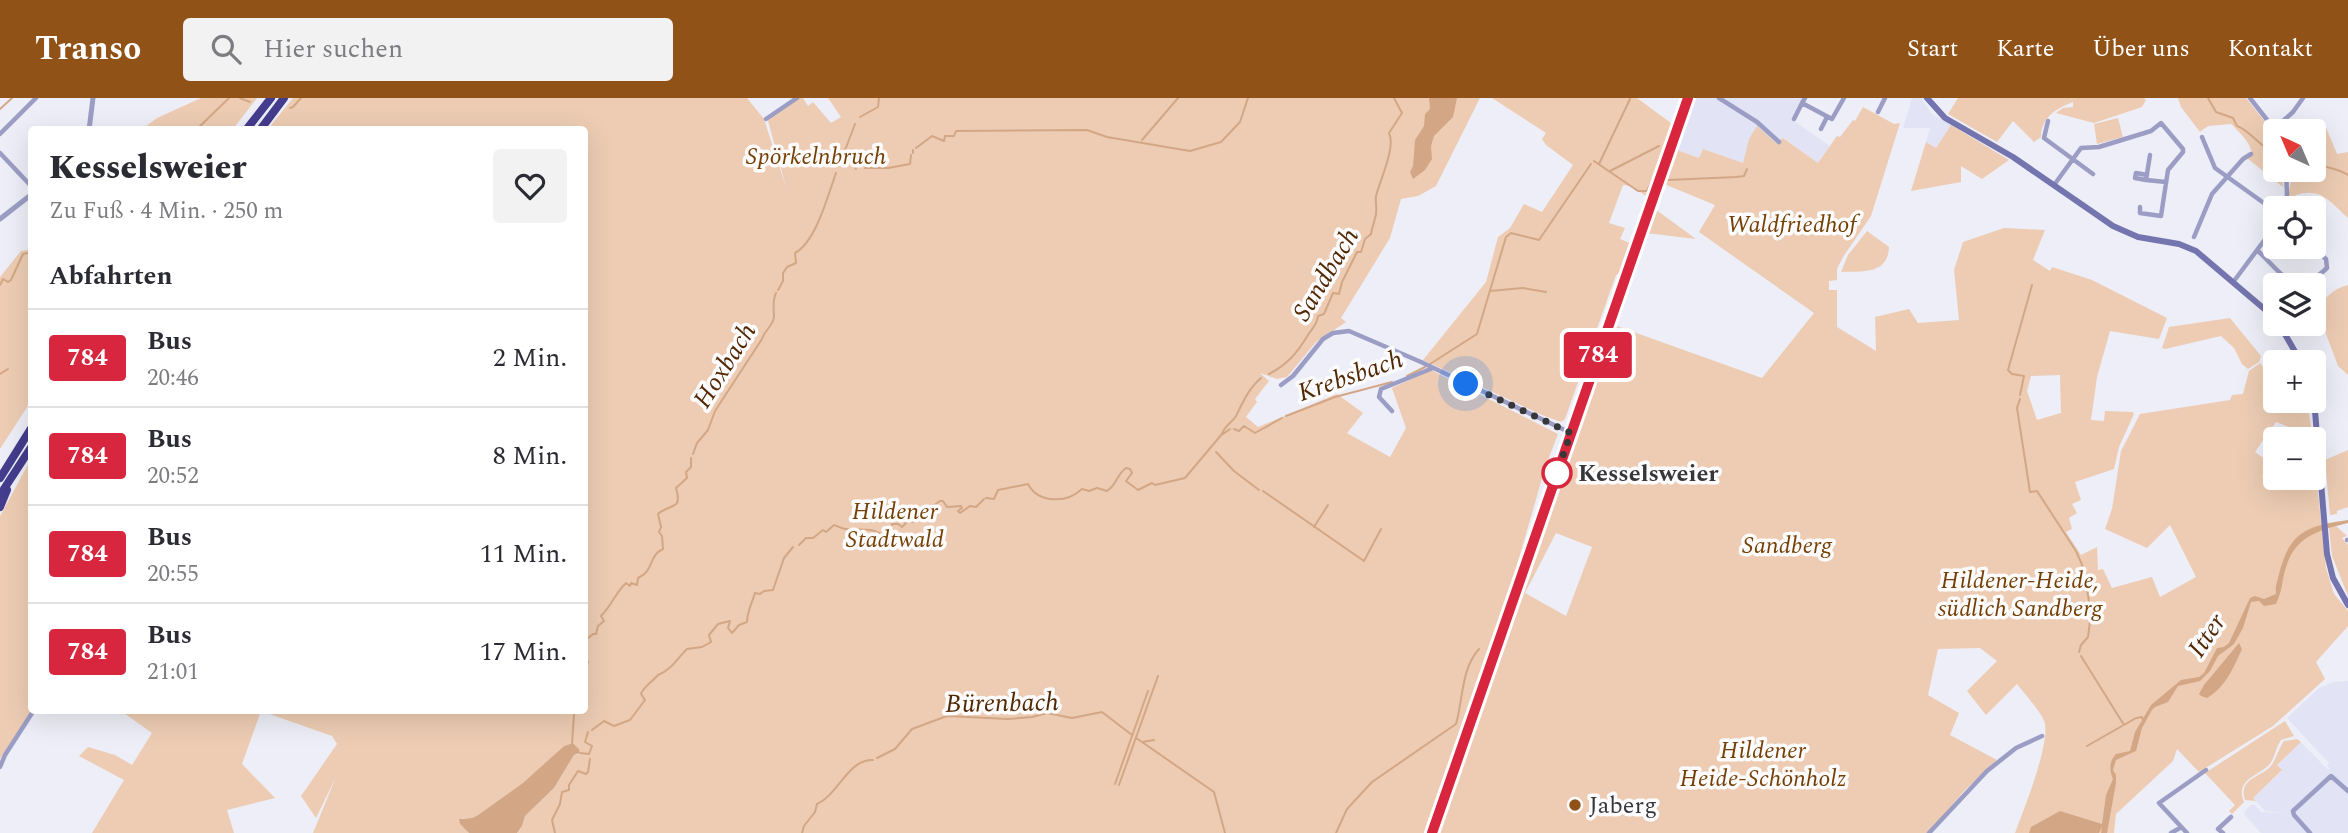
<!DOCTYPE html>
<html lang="de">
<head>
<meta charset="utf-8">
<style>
	:root { --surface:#fff; --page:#f2f2f3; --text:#2b2b33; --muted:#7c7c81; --line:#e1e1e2; --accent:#905216 }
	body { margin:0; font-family:Spectral,serif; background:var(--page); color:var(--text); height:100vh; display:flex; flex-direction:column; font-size:26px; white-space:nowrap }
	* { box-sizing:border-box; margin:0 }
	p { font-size:23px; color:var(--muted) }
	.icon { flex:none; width:38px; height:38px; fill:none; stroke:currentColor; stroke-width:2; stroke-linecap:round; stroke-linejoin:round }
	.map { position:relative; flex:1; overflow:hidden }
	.drawer { position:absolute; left:28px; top:28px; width:560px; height:588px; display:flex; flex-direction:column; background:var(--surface); border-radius:7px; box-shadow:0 7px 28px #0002 }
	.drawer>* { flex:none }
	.badge { padding:0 14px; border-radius:5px; font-size:24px; line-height:46px }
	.needle { width:46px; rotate:316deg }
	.tools { position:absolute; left:2263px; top:21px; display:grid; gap:14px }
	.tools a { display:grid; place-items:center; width:63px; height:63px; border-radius:7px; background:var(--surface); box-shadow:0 7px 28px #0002; font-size:35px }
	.you { position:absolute; width:35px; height:35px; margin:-18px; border:5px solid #fff; border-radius:50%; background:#1a73e8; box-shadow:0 0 0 10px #1a73e833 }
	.map>.badge { position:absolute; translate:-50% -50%; box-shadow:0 0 0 4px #fff }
	h2 { padding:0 21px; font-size:26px; line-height:63px }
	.round { display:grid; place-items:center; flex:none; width:74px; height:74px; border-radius:7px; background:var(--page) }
	.overview { display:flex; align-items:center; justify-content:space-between; height:119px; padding:0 21px }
	h1 { font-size:33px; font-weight:800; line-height:52px }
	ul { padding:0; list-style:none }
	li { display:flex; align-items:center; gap:21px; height:98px; padding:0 21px; border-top:2px solid var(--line) }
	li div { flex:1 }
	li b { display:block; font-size:26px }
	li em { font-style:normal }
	li .badge { min-width:77px; font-weight:700; text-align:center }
	header { display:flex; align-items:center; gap:42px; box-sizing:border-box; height:98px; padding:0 35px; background:var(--accent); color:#fff }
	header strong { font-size:33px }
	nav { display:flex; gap:38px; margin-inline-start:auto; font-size:24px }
	.search { width:490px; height:63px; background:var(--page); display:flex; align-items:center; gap:18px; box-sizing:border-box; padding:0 24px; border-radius:7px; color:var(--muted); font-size:26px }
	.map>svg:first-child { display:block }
	.built { fill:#e2e3f4 }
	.green { fill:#edccb3; fill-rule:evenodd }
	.water { fill:#d3a785 }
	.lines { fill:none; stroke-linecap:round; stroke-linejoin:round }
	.stream { stroke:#d3a785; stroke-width:2 }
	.minor { stroke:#9b9dc5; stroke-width:4.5 }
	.tertiary { stroke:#9b9dc5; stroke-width:5 }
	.secondary { stroke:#7474ae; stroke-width:6 }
	.primary { stroke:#59579d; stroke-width:7 }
	.motorway { stroke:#443c8d; stroke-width:8 }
	.line-casing { stroke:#fff; stroke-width:16 }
	.line { stroke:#d7263d; stroke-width:10 }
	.walk { stroke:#37373a; stroke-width:7; stroke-dasharray:0 12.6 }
	.stop-dot { fill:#fff; stroke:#d7263d; stroke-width:3.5 }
	.poi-dot { fill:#905216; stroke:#fcfcfe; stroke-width:2.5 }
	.labels { text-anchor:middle; stroke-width:7; stroke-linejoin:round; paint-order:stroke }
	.park-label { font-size:24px; font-style:italic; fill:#763f02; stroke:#fcfcfe }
	.stop-label { font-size:24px; font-weight:bold; fill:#37373a; stroke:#fcfcfe; text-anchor:start }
	.poi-label { font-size:24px; fill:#37373a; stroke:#fcfcfe; text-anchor:start }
	.water-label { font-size:26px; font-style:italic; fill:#522800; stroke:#fcfcfe }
</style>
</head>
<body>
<header>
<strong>Transo</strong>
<div class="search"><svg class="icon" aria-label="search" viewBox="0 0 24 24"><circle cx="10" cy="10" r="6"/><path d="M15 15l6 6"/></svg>Hier suchen</div>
<nav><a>Start</a><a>Karte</a><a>Über uns</a><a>Kontakt</a></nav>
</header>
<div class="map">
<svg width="2348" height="735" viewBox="0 0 2348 735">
	<rect width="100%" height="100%" fill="#edeef7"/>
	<!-- built -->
	<path class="built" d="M1694 0H1802L1791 21 1830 48 1818 65 1784 40 1777 46 1749 41 1743 65 1703 51 1699 60 1677 52Z
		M1912 0H1921L1932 16 1951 27 1936 50 1926 44 1930 30H1903Z
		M2348 583V735H2261L2245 717 2244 714 2251 707H2255L2261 714 2285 715 2265 713 2253 700 2282 673 2277 667 2301 644 2328 672 2330 671 2327 667 2329 665 2287 620 2319 590 2334 584Z"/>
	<!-- green -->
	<path class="green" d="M201 0H257L233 31 141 32 157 20Z
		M293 0H747L764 21 786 89 767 19 798 0H803L808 8 813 4 831 25 841 19 828 0H1480L1436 88 1418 98 1401 101 1390 140 1341 220 1346 224 1316 244 1287 279 1277 281 1260 275 1269 283 1255 301 1257 304 1246 319 1258 329 1337 296 1363 315 1347 335 1390 359 1406 330 1392 290 1431 272 1558 336 1545 370 1497 537 1427 735H517L522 728 525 718 554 690 574 657 580 656 579 651 573 645 564 648 524 685 478 717 472 720H462L460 726 469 735H313L336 679 316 720 301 698 337 646 332 638 261 613 242 666 275 700 227 712 234 735H92L124 682 79 658 88 649 115 657 132 667 152 635 121 613 584 612V32L268 31Z
		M1492 0H1637L1675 28 1649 100 1631 88 1623 87 1609 125 1625 130 1620 141 1632 146 1623 173 1616 177 1565 321 1561 324 1542 317 1423 262 1486 184 1498 139 1510 130 1524 106 1542 114 1573 67 1546 47 1542 41 1546 35Z
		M1958 0H2144L2146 2 2142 9 2094 25 2056 15 2063 10 2073 9V4C2057 10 2041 19 2041 39L2034 44 2013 23 1997 44 1948 16Z
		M2178 0H2246L2269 29 2275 40V72H2282L2283 89 2247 60 2252 57C2251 44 2239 34 2231 26L2208 28 2200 34 2181 9Z
		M1863 9 1894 26 1900 25 1871 118 1843 159 1837 171V182L1829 183V192H1837V229L1876 253 1875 219 1909 211 1918 225 1959 222 1954 172 1963 144 2004 130 2045 132 2033 162 2050 173 2052 169 2092 182 2167 220 2159 241 2110 233 2097 279 2091 322 2104 323 2105 313 2133 314 2134 316 2119 349 2114 371 2075 384 2081 402 2072 406 2077 415 2069 420 2072 431 2066 434 2081 457 2097 449 2098 472 2103 471 2112 490 2152 479 2160 499 2196 479 2170 427 2147 450 2105 431 2112 411 2121 353 2140 316 2230 302 2232 297 2243 296 2249 273 2260 265 2269 277 2275 275V303H2307L2311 329 2291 330 2276 324 2255 354 2272 366 2262 379 2276 390 2290 380H2314V358L2326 470 2334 496 2348 513V528L2316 564 2325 581 2273 628 2199 674 2177 651 2173 663 2116 716 2114 735H2015C2024 711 2049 649 2045 626 2044 617 2023 594 2017 586L1986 617 1967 593 1997 563 1980 550 1938 551 1928 597 1959 615 1950 637 1997 662 1965 692 1928 735H1439L1614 227 1762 280 1814 215 1699 134 1715 107 1664 86 1677 52 1699 60 1703 51 1743 65 1749 41 1757 28 1776 45 1783 40 1818 65 1837 38 1840 39 1853 22 1855 23ZM2060 277 2061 315 2037 322 2027 293 2031 278ZM1556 435 1592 449 1566 518 1525 495Z
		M2118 20 2123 39 2097 46 2094 26Z
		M2323 22 2337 56 2348 54V120C2330 104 2321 89 2296 97L2290 107 2286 109 2291 83 2290 72H2314V33H2311Z
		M1951 27 2009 62 1982 81 1961 68V84L1911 93 1926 44 1936 50Z
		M1655 111 1696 141 1646 135Z
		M1867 133 1889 149C1888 177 1862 173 1841 174L1848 157Z
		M31 151V303L0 351V179L21 153Z
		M2348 187V277L2338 268 2317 212C2325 199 2333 191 2348 187Z
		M2230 220 2261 258 2259 264 2248 271 2242 266 2234 250 2221 238 2165 251 2162 250 2169 229Z
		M2348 352V409L2337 413V416L2330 417 2325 362Z
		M31 361 32 613 0 661V418Z
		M2336 428 2347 438 2342 440 2348 447V498L2332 458 2329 430Z
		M2285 623 2294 638 2281 642C2276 649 2275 660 2269 667 2256 679 2235 682 2244 704L2232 716 2229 713 2235 707 2205 675Z
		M2297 641 2301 644 2277 667 2282 672 2253 700 2256 703 2245 702C2238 681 2259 680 2270 669 2277 661 2278 651 2284 643Z"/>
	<!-- water -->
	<path class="water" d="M1429 0H1457L1453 19 1434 38 1431 48 1432 61 1425 72 1413 81 1410 74 1413 68 1415 42 1424 28 1425 16 1430 11Z
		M2348 422V425C2311 434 2291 441 2283 481 2282 490 2280 497 2276 506L2264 508 2259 503 2251 504 2243 530 2234 546 2218 558 2210 573 2200 583 2178 588 2168 604 2155 609 2152 612 2142 630 2136 653 2116 662 2113 672 2116 677V685L2107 735H2101L2102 729 2099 735H2029L2031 729 2060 713 2102 726 2106 697 2113 681C2109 671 2109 664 2116 656L2130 653 2135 634 2151 607 2181 582 2199 579 2204 575 2217 550 2224 549 2229 545 2250 500 2255 498 2264 501 2276 496C2275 488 2277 485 2279 476 2290 433 2307 428 2348 422Z
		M2239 545 2242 551C2234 569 2225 590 2207 600L2201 598 2199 596 2204 587Z
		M573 645 579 651 580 655 574 657 554 690 525 718 522 728 517 735H469L460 726 459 721 472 720 478 717 523 685 564 648Z"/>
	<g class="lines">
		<!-- stream -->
		<path class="stream" d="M240 0 250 4
			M2208 0 2216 14 2233 20 2237 28C2249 32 2257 45 2268 51
			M290 10 293 9 301 0
			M0 11 12 0
			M860 19 878 9 879 0
			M196 32 229 0
			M1142 42 1178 0
			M916 50 932 38 944 43 945 38H954L956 33 1087 32 1107 39 1190 53 1221 44 1240 24 1248 0
			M2273 54 2275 55
			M913 55V52
			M842 59 852 65 856 71
			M1594 63 1638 93H1647L1654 79
			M1599 66 1630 1
			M2314 66C2325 69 2337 70 2348 77
			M839 68 855 26
			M865 70H888L910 66 911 57
			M1610 73 1659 48
			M1668 82 1736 79 1744 78 1747 71
			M0 187 3 181 8 184 11 182 23 156 32 154
			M778 192 783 183V175L787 169 796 165 795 155C816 144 828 97 836 75
			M1490 193 1523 190 1546 194
			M1430 266 1477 236 1506 139 1511 135 1539 142 1591 66
			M0 276 8 271
			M1269 276C1288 266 1297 255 1308 237 1313 229 1317 227 1318 218L1324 216 1333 195 1339 196 1342 184 1357 154H1361L1365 141 1371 136C1372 129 1374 126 1375 120 1378 113 1375 105 1376 98 1380 82 1396 49 1389 35L1402 15 1394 0
			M1407 278 1425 269
			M2020 297 2024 278 2012 276 2008 272 2032 187
			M2020 301 2017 310 2030 394 2037 393 2076 453 2083 469 2091 515 2088 539 2081 547 2079 554
			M1286 318 1335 299 1392 284
			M1234 331 1239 333 1244 328 1255 335 1282 320
			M1223 336 1230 331
			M1216 354 1234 373 1259 392
			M693 356 697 345 708 332 715 313 762 241C764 233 773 228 774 219 774 211 772 203 776 195
			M1263 393 1364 463 1381 431
			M986 400 994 401 998 392 1028 386C1038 405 1066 406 1082 391L1089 393 1097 390 1107 393C1116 388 1117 376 1126 370L1130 371 1132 375 1126 383 1138 392 1152 385 1155 387 1185 380 1222 336C1225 327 1232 325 1236 318 1243 304 1249 290 1261 280
			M1314 429 1328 407
			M799 447 806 440H813L823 432 826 434 834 427C838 428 842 431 846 431 859 433 870 429 881 436L890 433 892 426H898L902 429 908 423 915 424 919 418 940 403H943L947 409 961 408 962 410 958 413 960 415 970 408 976 409 984 401
			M584 551 587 549V541L593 536H596L598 528 604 523 601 518C612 507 616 494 626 485L630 488 631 485 637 487 638 480C655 472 648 458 663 451L662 438 659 434 661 429 658 416C670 405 683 413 676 390L687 380 686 374 691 369V360
			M2081 558 2124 627 2136 620 2142 619 2143 622
			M584 561 588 564 584 572
			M592 632 604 623 614 628 630 622 645 602 641 596C643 589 653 583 658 577 671 572 676 562 687 551L702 549 711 544 709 537 718 526 730 523 728 530 732 535 739 527 747 524C747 514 752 505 755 495L760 496 764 493 773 492 784 460 793 449
			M1136 640 1142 644 1154 642
			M1142 644 1214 694 1225 735
			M572 646 574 616
			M2087 648 2122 628
			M580 655 589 656 592 648 585 644 588 634
			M877 660 895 651 912 631 947 618 1008 621 1032 619 1047 615 1072 620 1102 614 1132 637
			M1115 686 1148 593
			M1119 687 1158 578
			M555 735 552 722 560 706 562 694 569 692V687L578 673 586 676 588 674 590 661
			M802 735 804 728 815 714 817 706C839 696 848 661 873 662
			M1336 735 1347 711 1372 684 1456 626C1463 602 1461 571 1479 551"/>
		<!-- minor -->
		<path class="minor" d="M1719 0 1757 24 1779 44
			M1805 0 1802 5 1832 21 1844 0
			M2250 0 2275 32
			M1878 14 1885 0
			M766 21 797 0
			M1794 21 1802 5
			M2048 23 2044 40 2093 76
			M1821 31 1827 19
			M2274 31 2293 14 2303 0
			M0 36 36 0
			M2202 39 2215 70 2275 113
			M0 55 32 89
			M2150 57 2146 82 2166 84
			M2146 82 2135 80 2136 75 2147 77
			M2054 87 2081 50 2099 49 2151 33 2161 25 2183 51V54L2168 72 2161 118 2140 115V109
			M2283 110 2287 97 2286 72
			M2194 139 2212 96 2243 61 2251 56
			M2258 153C2284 177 2294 201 2327 170L2326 161 2312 149
			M2234 183 2275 128
			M1281 287 1293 278 1323 241 1333 235 1349 233 1421 264 1571 335
			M1392 313 1379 299 1381 291 1433 270
			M2347 442H2348
			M0 669 5 657 34 612
			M1929 735 1987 673 2016 650 2042 638
			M2171 735 2180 730
			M2187 735 2159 705 2206 672
			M2223 735 2218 731 2231 719
			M2310 735 2294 717 2293 713 2331 678 2348 693"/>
		<!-- tertiary -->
		<path class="tertiary" d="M89 32 93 0
			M0 121 32 96"/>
		<!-- secondary -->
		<path class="secondary" d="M1927 0 1945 20 2013 59 2113 128 2138 139 2179 146 2196 153 2275 220
			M2279 226 2301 264
			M2314 301 2327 456 2333 480 2348 507"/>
		<!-- primary -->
		<path class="primary" d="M1432 735 1688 0"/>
		<!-- motorway -->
		<path class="motorway" d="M246 32 271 0
			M260 32 284 0
			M0 380 32 329
			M0 397 32 348
			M0 409 7 392"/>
	</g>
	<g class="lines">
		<!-- line casing -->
		<g class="line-casing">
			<path id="line" d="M1432 735 1688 0"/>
		</g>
		<!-- line -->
		<use href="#line" class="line"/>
		<!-- walk -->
		<path class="walk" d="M1466 286 1571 335 1556 377 1557 375"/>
	</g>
	<!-- markers -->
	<circle class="stop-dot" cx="1557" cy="375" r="14"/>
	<circle class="poi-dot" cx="1575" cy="707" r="7"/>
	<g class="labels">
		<!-- park labels -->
		<g class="park-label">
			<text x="816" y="66">Spörkelnbruch</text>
			<text x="1792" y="134">Waldfriedhof</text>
			<text x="895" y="421">Hildener<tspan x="895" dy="28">Stadtwald</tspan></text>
			<text x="1787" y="455">Sandberg</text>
			<text x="2020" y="490">Hildener-Heide,<tspan x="2020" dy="28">südlich Sandberg</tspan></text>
			<text x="1763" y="660">Hildener<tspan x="1763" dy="28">Heide-Schönholz</tspan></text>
		</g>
		<!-- stop labels -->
		<g class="stop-label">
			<text x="1578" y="383">Kesselsweier</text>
		</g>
		<!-- poi labels -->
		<g class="poi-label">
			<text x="1589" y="715">Jaberg</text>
		</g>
		<!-- water labels -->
		<g class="water-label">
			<text transform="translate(1325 176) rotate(-59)" y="9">Sandbach</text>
			<text transform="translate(724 267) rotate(-58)" y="9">Hoxbach</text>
			<text transform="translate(1350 277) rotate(-19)" y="9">Krebsbach</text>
			<text transform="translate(2206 537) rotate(-56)" y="9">Itter</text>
			<text transform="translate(1002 604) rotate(-1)" y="9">Bürenbach</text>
		</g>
	</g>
</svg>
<div class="tools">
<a><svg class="needle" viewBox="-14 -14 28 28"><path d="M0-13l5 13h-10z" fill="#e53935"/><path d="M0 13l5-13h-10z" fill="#7c7c81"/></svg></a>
<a><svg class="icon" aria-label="locate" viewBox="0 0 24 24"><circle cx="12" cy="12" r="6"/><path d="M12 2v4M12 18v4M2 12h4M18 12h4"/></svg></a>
<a><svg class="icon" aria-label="layers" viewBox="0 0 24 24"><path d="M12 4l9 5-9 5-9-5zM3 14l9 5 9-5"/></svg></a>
<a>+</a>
<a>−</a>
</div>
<div class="you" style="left:1466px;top:286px"></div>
<b class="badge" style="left:1598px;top:257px;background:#d7263d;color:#fff">784</b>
<section class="drawer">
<div class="overview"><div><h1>Kesselsweier</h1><p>Zu Fuß · 4 Min. · 250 m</p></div><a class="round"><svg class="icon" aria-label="heart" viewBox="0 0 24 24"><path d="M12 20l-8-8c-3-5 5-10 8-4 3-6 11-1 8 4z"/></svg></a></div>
<h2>Abfahrten</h2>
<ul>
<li><span class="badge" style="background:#d7263d;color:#fff">784</span><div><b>Bus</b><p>20:46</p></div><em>2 Min.</em></li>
<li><span class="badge" style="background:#d7263d;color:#fff">784</span><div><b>Bus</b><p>20:52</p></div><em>8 Min.</em></li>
<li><span class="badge" style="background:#d7263d;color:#fff">784</span><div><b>Bus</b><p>20:55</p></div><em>11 Min.</em></li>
<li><span class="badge" style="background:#d7263d;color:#fff">784</span><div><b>Bus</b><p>21:01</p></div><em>17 Min.</em></li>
</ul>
</section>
</div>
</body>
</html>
